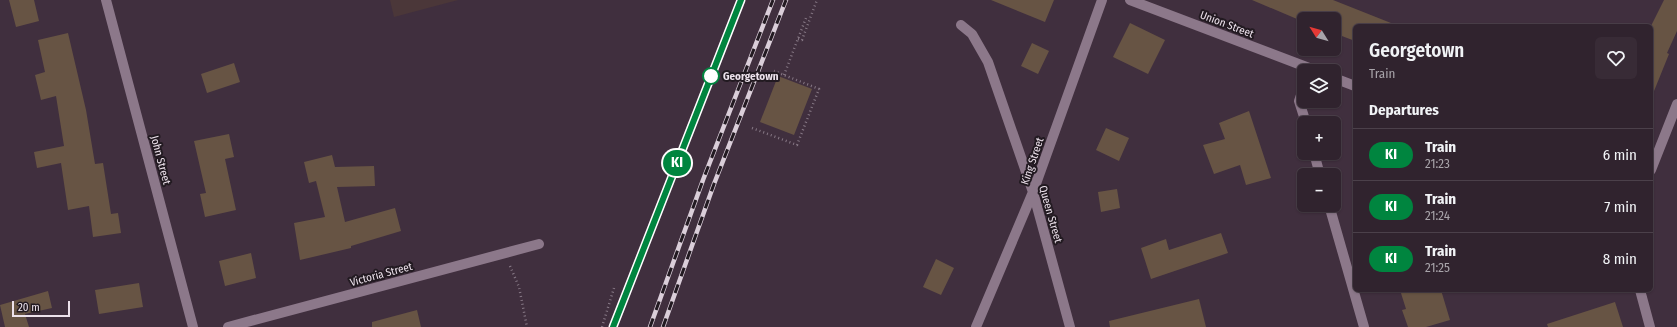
<!DOCTYPE html>
<html lang="en">
<head>
<meta charset="utf-8">
<style>
	:root { --surface:#30232e; --page:#382b36; --text:#f1f3f6; --muted:#a8a4aa; --line:#4b404a }
	body { margin:0; font-family:"Fira Sans Condensed",sans-serif; background:var(--page); color:var(--text); height:100vh; display:flex; flex-direction:column; font-size:15px; white-space:nowrap }
	* { box-sizing:border-box; margin:0 }
	p { font-size:13px; color:var(--muted) }
	.icon { flex:none; width:22px; height:22px; fill:none; stroke:currentColor; stroke-width:2; stroke-linecap:round; stroke-linejoin:round }
	.map { position:relative; flex:1; overflow:hidden }
	.panel { position:absolute; left:1353px; top:24px; width:300px; height:268px; display:flex; flex-direction:column; background:var(--surface); border-radius:6px; box-shadow:0 1px 3px #0004,0 0 0 1px var(--line) }
	.panel>* { flex:none }
	.badge { padding:0 8px; border-radius:13px; font-size:14px; line-height:26px }
	.needle { width:26px; rotate:307deg }
	.buttons { position:absolute; left:1297px; top:12px; display:grid; gap:8px }
	.buttons a { display:grid; place-items:center; width:44px; height:44px; border-radius:6px; background:var(--surface); box-shadow:0 1px 3px #0004,0 0 0 1px var(--line); font-size:20px }
	.scale { position:absolute; left:12px; bottom:10px; width:58px; box-sizing:border-box; padding-left:4px; border:2px solid #ece1eb; border-top:0; font-size:11px; line-height:14px; white-space:nowrap; color:#ece1eb; -webkit-text-stroke:3px #221a21; paint-order:stroke }
	.map>.badge { position:absolute; translate:-50% -50%; box-shadow:0 0 0 2px #fff }
	h2 { padding:0 16px; font-size:15px; line-height:36px }
	.round { display:grid; place-items:center; flex:none; width:42px; height:42px; border-radius:6px; background:var(--page) }
	.summary { display:flex; align-items:center; justify-content:space-between; height:68px; padding:0 16px }
	h1 { font-size:19px; font-weight:600; line-height:30px }
	ul { padding:0; list-style:none }
	li { display:flex; align-items:center; gap:12px; height:52px; padding:0 16px; border-top:1px solid var(--line) }
	li div { flex:1 }
	li b { display:block; font-size:15px }
	li em { font-style:normal }
	li .badge { min-width:44px; font-weight:700; text-align:center }
	.map>svg:first-child { display:block }
	.industrial { fill:#4b3739 }
	.building { fill:#675444 }
	.lines { fill:none; stroke-linecap:round; stroke-linejoin:round }
	.path { stroke:#877986; stroke-width:2.5; stroke-dasharray:1 3; stroke-linecap:butt }
	.minor { stroke:#8c788a; stroke-width:10 }
	.tertiary { stroke:#8c788a; stroke-width:10 }
	.rail-casing { stroke:#daced9; stroke-width:4.5 }
	.rail { stroke:#221a21; stroke-width:3; stroke-dasharray:9; stroke-linecap:butt }
	.line-casing { stroke:#fff; stroke-width:9 }
	.line { stroke:#00853f; stroke-width:6 }
	.stop-dot { fill:#fff; stroke:#00853f; stroke-width:2 }
	.labels { text-anchor:middle; stroke-width:4; stroke-linejoin:round; paint-order:stroke }
	.street-label { font-size:11px; fill:#ece1eb; stroke:#221a21 }
	.stop-label { font-size:11px; font-weight:bold; fill:#ece1eb; stroke:#221a21; text-anchor:start }
</style>
</head>
<body>
<div class="map">
<svg width="1677" height="327" viewBox="0 0 1677 327">
	<rect width="100%" height="100%" fill="#402f3e"/>
	<!-- industrial -->
	<path class="industrial" d="M390 0H458L394 17Z"/>
	<!-- building -->
	<path class="building" d="M9 0H34L39 21 16 27Z
		M991 0H1054L1045 22Z
		M1252 0H1333L1396 25 1355 26V41L1334 33V19H1297Z
		M1664 0H1677V31L1667 53 1669 54 1652 96 1651 26Z
		M1130 23 1165 40 1148 74 1113 57Z
		M68 33 86 110 95 164 103 163 111 214 118 213 121 233 93 237 89 206 68 210 61 163 37 168 34 152 64 146 56 96 41 100 35 75 45 72 38 40Z
		M1032 43 1049 51 1038 74 1021 66Z
		M234 63 240 82 207 93 201 74Z
		M778 76 812 89 794 135 760 122Z
		M1249 111 1271 178 1246 185 1240 165 1214 174 1203 145 1225 139 1219 123Z
		M1106 128 1129 138 1119 161 1096 150Z
		M229 134 234 157 225 159 236 210 205 217 200 194 206 193 194 141Z
		M332 155 335 167 374 166 375 186 337 187 345 222 395 208 401 231 351 246V248L300 260 294 223 325 217 316 181 309 183 304 162Z
		M1117 189 1120 208 1101 212 1098 192Z
		M1221 233 1228 253 1151 279 1141 248 1166 239 1169 250Z
		M251 253 256 278 225 286 219 261Z
		M936 259 954 268 941 295 923 287Z
		M139 283 143 307 99 314 95 290Z
		M1400 290H1441L1450 320 1426 327H1408L1402 310 1406 309Z
		M48 291 52 308 25 314 29 327H5L0 305Z
		M1199 299 1206 327H1110L1109 321Z
		M1615 302 1623 327H1548L1547 324Z
		M417 310 421 327H372V322Z"/>
	<g class="lines">
		<!-- path -->
		<path class="path" d="M798 39 802 40 817 0
			M784 75 806 18
			M752 128 797 145 819 89 774 71
			M510 266 519 287 527 327
			M602 327 614 288"/>
		<!-- minor -->
		<path class="minor" d="M1130 0 1317 71
			M961 25 972 34 988 62 1033 192 1070 327
			M1334 78 1355 86
			M1304 86 1299 101 1306 123
			M1314 153 1320 175
			M1651 170 1677 104
			M1329 205 1364 327
			M1640 290 1650 327
			M228 327 539 244
			M976 327 1033 192 1102 0"/>
		<!-- tertiary -->
		<path class="tertiary" d="M106 0 193 327"/>
		<!-- rail casing -->
		<g class="rail-casing">
			<path id="rail" d="M613 327 741 0
				M650 327 703 180 773 0
				M663 327 714 184 786 0"/>
		</g>
		<!-- rail -->
		<use href="#rail" class="rail"/>
	</g>
	<g class="lines">
		<!-- line casing -->
		<g class="line-casing">
			<path id="line" d="M613 327 741 0"/>
		</g>
		<!-- line -->
		<use href="#line" class="line"/>
	</g>
	<!-- markers -->
	<circle class="stop-dot" cx="711" cy="76" r="8"/>
	<g class="labels">
		<!-- street labels -->
		<g class="street-label">
			<text transform="translate(1227 24) rotate(21)" y="4">Union Street</text>
			<text transform="translate(161 160) rotate(75)" y="4">John Street</text>
			<text transform="translate(1032 161) rotate(-71)" y="4">King Street</text>
			<text transform="translate(1051 214) rotate(74)" y="4">Queen Street</text>
			<text transform="translate(381 274) rotate(-15)" y="4">Victoria Street</text>
		</g>
		<!-- stop labels -->
		<g class="stop-label">
			<text x="723" y="80">Georgetown</text>
		</g>
	</g>
</svg>
<div class="buttons">
<a><svg class="needle" viewBox="-14 -14 28 28"><path d="M0-13l5 13h-10z" fill="#e53935"/><path d="M0 13l5-13h-10z" fill="#a8a4aa"/></svg></a>
<a><svg class="icon" aria-label="layers" viewBox="0 0 24 24"><path d="M12 4l9 5-9 5-9-5zM3 14l9 5 9-5"/></svg></a>
<a>+</a>
<a>−</a>
</div>
<div class="scale">20 m</div>
<b class="badge" style="left:677px;top:163px;background:#00853f;color:#fff">KI</b>
<section class="panel">
<div class="summary"><div><h1>Georgetown</h1><p>Train</p></div><a class="round"><svg class="icon" aria-label="heart" viewBox="0 0 24 24"><path d="M12 20l-8-8c-3-5 5-10 8-4 3-6 11-1 8 4z"/></svg></a></div>
<h2>Departures</h2>
<ul>
<li><span class="badge" style="background:#00853f;color:#fff">KI</span><div><b>Train</b><p>21:23</p></div><em>6 min</em></li>
<li><span class="badge" style="background:#00853f;color:#fff">KI</span><div><b>Train</b><p>21:24</p></div><em>7 min</em></li>
<li><span class="badge" style="background:#00853f;color:#fff">KI</span><div><b>Train</b><p>21:25</p></div><em>8 min</em></li>
</ul>
</section>
</div>
</body>
</html>
